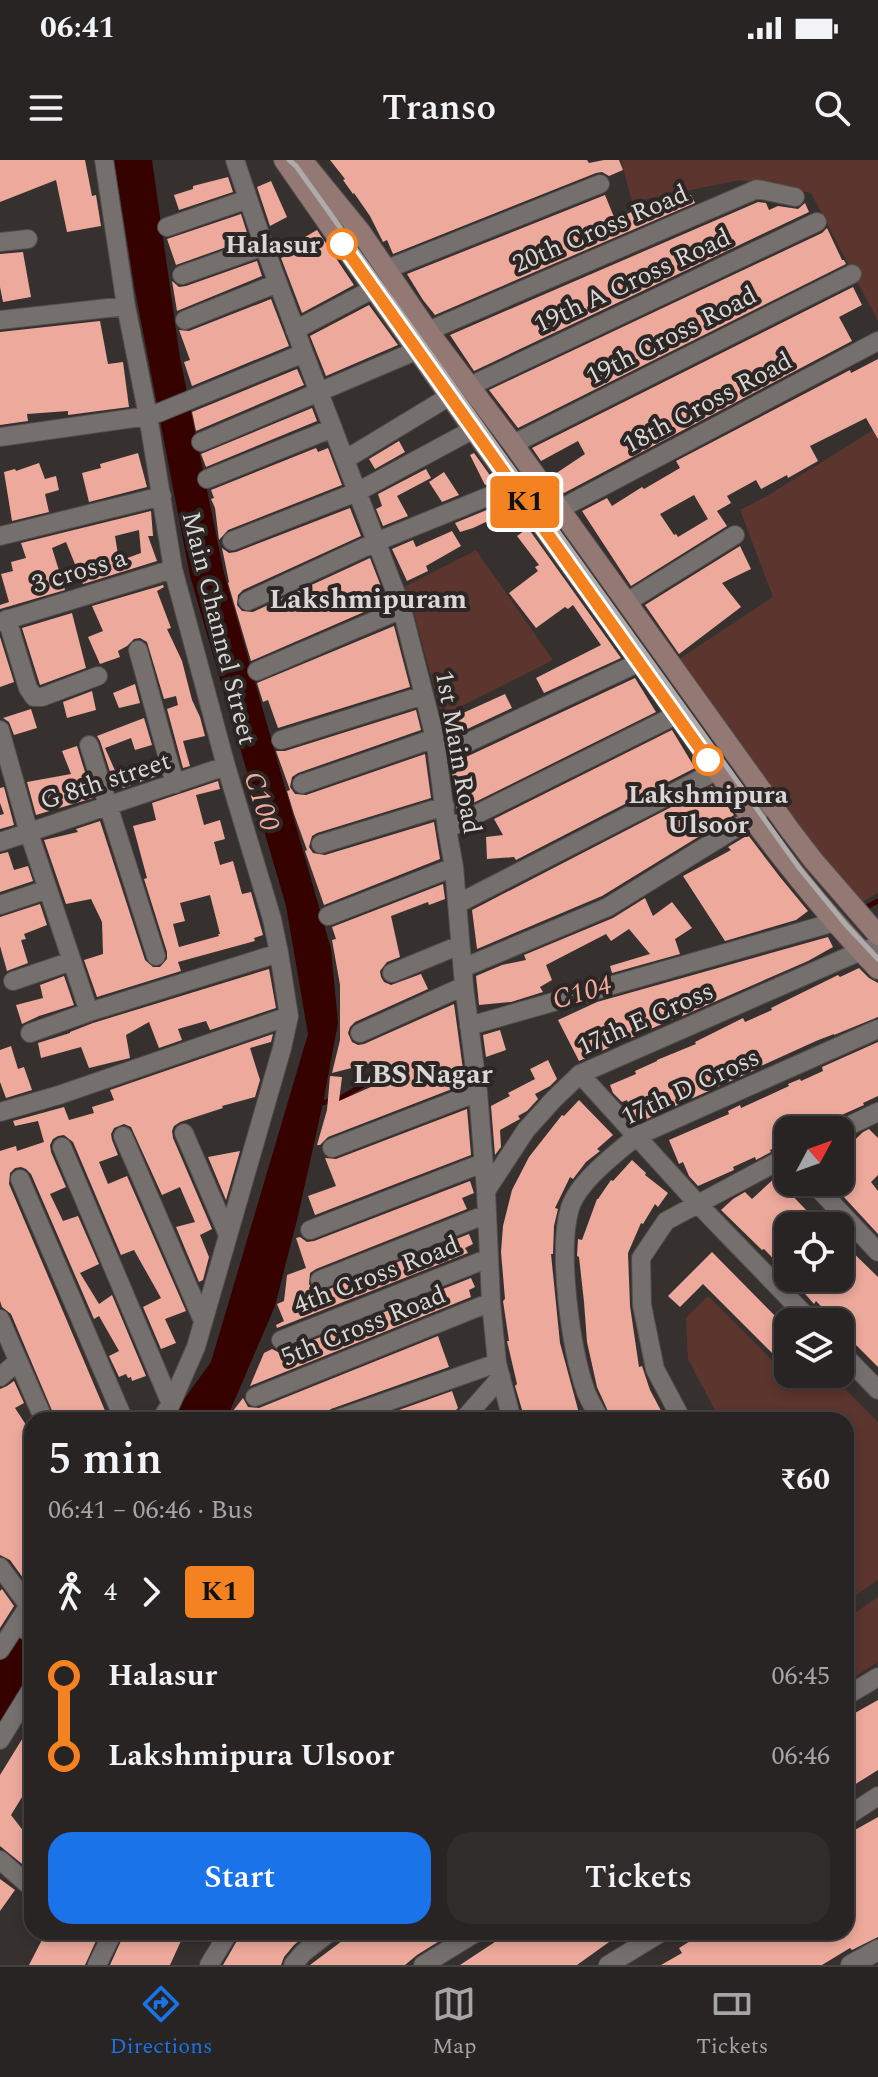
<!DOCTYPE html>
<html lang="en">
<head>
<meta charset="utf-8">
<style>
	:root { --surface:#282423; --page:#302c2b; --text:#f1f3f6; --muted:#a5a4a6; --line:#444141; --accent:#1a73e8 }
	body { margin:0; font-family:Spectral,serif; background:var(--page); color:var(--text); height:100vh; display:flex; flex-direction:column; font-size:30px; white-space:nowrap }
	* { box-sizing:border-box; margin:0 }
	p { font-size:26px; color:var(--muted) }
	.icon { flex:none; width:44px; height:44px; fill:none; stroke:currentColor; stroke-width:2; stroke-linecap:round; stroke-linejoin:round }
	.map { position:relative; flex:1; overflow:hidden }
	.details { position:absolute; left:24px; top:1252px; width:830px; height:528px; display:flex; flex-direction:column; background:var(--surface); border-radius:24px; box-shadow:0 4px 12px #0003,0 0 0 2px var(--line) }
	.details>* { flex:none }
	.badge { padding:0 16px; border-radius:6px; font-size:28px; line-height:52px }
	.needle { width:52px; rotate:49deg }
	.fabs { position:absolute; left:774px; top:956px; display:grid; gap:16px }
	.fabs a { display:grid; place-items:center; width:80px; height:80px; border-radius:16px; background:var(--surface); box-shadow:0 4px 12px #0003,0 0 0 2px var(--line); font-size:40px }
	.map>.badge { position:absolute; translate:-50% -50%; box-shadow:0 0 0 4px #fff }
	.legs { display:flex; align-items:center; gap:12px; height:88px; padding:0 24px; font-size:26px }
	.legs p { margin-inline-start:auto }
	.summary { display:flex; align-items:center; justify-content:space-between; height:136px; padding:0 24px }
	h1 { font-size:44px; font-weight:600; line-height:60px }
	.action { display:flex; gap:16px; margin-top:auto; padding:16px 24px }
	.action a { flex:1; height:92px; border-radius:24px; background:var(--accent); color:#fff; font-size:32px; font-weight:600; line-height:92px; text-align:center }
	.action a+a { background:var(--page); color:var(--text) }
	ul { padding:0 24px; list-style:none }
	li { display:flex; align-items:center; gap:28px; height:80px; font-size:30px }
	li i { display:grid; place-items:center; width:12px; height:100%; margin:0 10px; background:currentColor }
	li i::after { content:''; width:20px; height:20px; margin:-10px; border:6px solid; border-radius:50%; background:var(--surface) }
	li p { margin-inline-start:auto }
	li:first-child i { background:linear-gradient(#0000 50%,currentColor 0) }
	li:last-child i { background:linear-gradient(currentColor 50%,#0000 0) }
	.status { display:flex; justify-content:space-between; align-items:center; height:56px; padding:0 40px; background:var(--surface); direction:ltr }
	.status svg { height:22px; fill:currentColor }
	header { display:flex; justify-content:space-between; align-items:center; height:104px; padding:0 24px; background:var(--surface); font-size:36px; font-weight:600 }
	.dock { display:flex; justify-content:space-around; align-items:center; height:112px; border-top:2px solid var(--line); background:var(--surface); font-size:22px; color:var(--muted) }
	.dock a { display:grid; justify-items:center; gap:4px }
	.dock .selected { color:var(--accent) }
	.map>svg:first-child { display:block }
	.green { fill:#5b352e }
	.water { fill:#360200 }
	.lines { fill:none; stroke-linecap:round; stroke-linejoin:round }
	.stream { stroke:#360200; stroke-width:5 }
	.building { fill:#eca99c; fill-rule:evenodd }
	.pedestrian-casing { stroke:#524d4d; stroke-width:14 }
	.minor-casing { stroke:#524d4d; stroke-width:20 }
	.tertiary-casing { stroke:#524d4d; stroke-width:22 }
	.secondary-casing { stroke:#524d4d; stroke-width:22 }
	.pedestrian { stroke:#756f6e; stroke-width:12 }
	.minor { stroke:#756f6e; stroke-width:18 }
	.tertiary { stroke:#756f6e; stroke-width:20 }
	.secondary { stroke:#937873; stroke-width:20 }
	.rail { stroke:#afabab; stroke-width:5 }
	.line-1-casing { stroke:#fff; stroke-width:18 }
	.line-1 { stroke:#f58220; stroke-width:12 }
	.stop-1-dot { fill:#fff; stroke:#f58220; stroke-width:4 }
	.labels { text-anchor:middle; stroke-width:8; stroke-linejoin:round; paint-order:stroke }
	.street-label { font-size:26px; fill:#dbd7d7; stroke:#2c2625 }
	.stop-label { font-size:26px; font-weight:bold; fill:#dbd7d7; stroke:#2c2625; text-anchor:end }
	.neighbourhood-label { font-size:28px; font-weight:bold; fill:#dbd7d7; stroke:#2c2625 }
	.water-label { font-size:28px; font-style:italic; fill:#f4aa9c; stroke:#2c2625 }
</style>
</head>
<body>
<div class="status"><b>06:41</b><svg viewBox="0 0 49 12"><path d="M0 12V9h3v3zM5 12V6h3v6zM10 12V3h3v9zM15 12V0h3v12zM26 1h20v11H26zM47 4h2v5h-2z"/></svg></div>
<header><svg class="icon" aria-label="menu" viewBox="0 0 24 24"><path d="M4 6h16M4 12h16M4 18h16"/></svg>Transo<svg class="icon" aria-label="search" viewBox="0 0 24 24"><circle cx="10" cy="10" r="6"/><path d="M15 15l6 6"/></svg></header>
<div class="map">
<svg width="878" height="1805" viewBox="0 0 878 1805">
	<rect width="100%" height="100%" fill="#36302f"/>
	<!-- green -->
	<path class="green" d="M621 0H878V161L811 33 740 20 632 42Z
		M878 267V733L862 742 775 637 676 501 773 437 740 350 767 336Z
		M476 390 553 500 442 556 411 443 402 428Z
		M708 1136 791 1219 798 1214H830L878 1262V1420L846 1442V1260H720L688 1199 686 1158Z
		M878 1437V1502L846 1522V1459Z"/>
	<!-- water -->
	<path class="water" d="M114 0H152L180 198 224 413 331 789 338 863 324 938 298 1056 275 1146 230 1251 225 1260H169L211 1202 308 874 286 746 190 416 135 130Z
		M32 1451V1522L0 1573V1500Z"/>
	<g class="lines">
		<!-- stream -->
		<path class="stream" d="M861 750 878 741
			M318 944 341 938 381 914"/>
	</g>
	<!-- building -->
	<path class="building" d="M0 0H85L92 36 96 35 101 66 67 72 56 20 0 42Z
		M330 0H587L589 3 604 0H619L623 10 609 16 602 12 596 13 393 94 387 80 383 82 370 56 354 33 353 34 343 20 345 19Z
		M228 17 233 32 179 50 174 35 193 29V26Z
		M271 21 287 57 270 66 257 27Z
		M605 35 614 57 618 56V58L638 49 639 52 659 43 661 47 691 35 695 43 435 155 423 140 407 114Z
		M758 42 766 43 769 50 778 46 798 49 805 43 809 52 474 211 450 175Z
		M241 54 249 79 176 105 167 79Z
		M827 68 842 100H844L846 104 518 268 489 230 822 73Z
		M317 70 354 125 302 153 281 98 310 86 305 77Z
		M23 92 31 137 3 142 0 127V94Z
		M257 101 262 116 177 151 172 121 179 127 186 126Z
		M853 127 862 145 839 157 852 181 564 333 552 316 585 294 578 281 541 301 532 288Z
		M271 139 289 186 192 226 184 202 190 200 179 170 189 171Z
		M369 145 398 185 326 216 310 176Z
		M100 161 108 204 123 202 129 247 68 255V251L27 254 28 261 0 265V172Z
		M878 199V279L866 258 810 286 818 301 788 318 787 315 761 329 756 320 727 336 731 343 717 351 727 366 631 426 582 351 607 338 612 346 642 327 644 329 680 308 676 301 850 210 851 213ZM694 335 708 359 678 377 676 374 674 375 660 354Z
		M297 209 304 225 196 271 192 252Z
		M312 248 317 261 206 307 201 294Z
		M399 281 405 292 375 309 369 299Z
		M316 288 318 292 328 288 342 325 228 370 219 380 215 348 211 339 214 338 211 330Z
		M138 293 147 327 89 342 82 313 101 308 100 304Z
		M474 293 482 304 494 321 485 325 470 295Z
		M39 303 45 319 56 316 59 330 45 334 49 352 12 361 4 312 15 309 16 311Z
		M426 309 431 318 397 336 408 356 383 366 376 349 382 346 378 334Z
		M444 312 459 335 442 342 429 322Z
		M499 345 503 354 473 368 460 372 455 363Z
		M350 348 361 376 243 430 238 435 237 445 242 451 253 452 370 398 387 442 251 501 228 423 229 422 222 388 229 393 236 392Z
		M151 351 153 376H148L157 401 83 424 66 382 52 388 65 430 0 449V445L9 442 1 414 13 411 11 402 26 398 21 383ZM139 370 141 393 119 401 115 376Z
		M528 368 621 498 544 533 536 518 601 485 573 445 568 449 565 447 536 468 509 433 538 411 535 407 539 405 517 376Z
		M452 371 461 386 426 406 428 411 407 421 392 389 413 380 416 387Z
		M740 386 751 409 722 423 741 447 679 494 645 445Z
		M163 425 164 427 157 431 171 468 167 469 182 501 192 540 200 557 205 576 183 581 190 606 183 608 167 549 178 545 176 536 164 539 147 482 140 478 134 479 127 486 118 491 120 497 100 504 88 477 103 471 92 446Z
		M72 453 86 508 40 525 22 468Z
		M394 466 410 527 278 568 268 540 263 542 257 523Z
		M0 477 14 522 0 527Z
		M635 518 656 552 457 651 451 604Z
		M135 524 140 543 119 548 113 533Z
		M92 531 96 550 67 558 63 542Z
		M505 534 512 548 450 577 444 562 464 555 463 553Z
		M31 549 37 568 14 575 9 562 3 558Z
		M416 550 421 570 298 613 292 617 290 627 295 634 306 635 425 594 431 638 317 673 312 676 309 687 313 693 325 695 434 662 440 699 324 745 305 691 307 690 294 654 287 631 290 630 276 591H285Z
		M144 558 152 585 135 590 131 578 105 588 117 615 139 609 141 616 159 612 160 615 123 628 122 626 117 627 116 630 100 581 97 576Z
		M672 570 695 608 516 700 514 697 487 699 486 677 503 675 494 659Z
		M77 586 93 638 36 655 27 622 71 614 62 591Z
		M218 621 220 629 196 635 204 665 220 660 225 679 214 682 220 705 233 701 242 734 251 732 263 775 254 778 255 781 178 802 181 811 97 837 84 800 103 794 102 762 91 739 66 744 44 680 78 672 76 669 100 661 145 800 153 807H160L167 799V792L144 719 147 718 133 666 156 660 152 643ZM210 735 220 774H218L219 776 179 787 173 764 185 761 180 743Z
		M712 626 734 655 602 736 477 789 472 750Z
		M4 627 14 665 0 669V655L4 654 0 643V628Z
		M748 675 780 717 808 751 796 760 725 781 683 716 731 690 728 687Z
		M8 692 14 710 28 706 33 721 0 732V694Z
		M443 724 445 739 429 745 428 742 391 756 400 797 387 802 380 811 381 817 384 822 391 825 421 814 428 829 355 862 350 867 348 873 352 882 358 885 364 884 454 844 465 924 328 977 320 985H317L327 950 330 916 342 917 339 941 380 923 371 903 332 913 340 880V825L332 780 336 779 332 767Z
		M645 738 653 756 672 742 692 768 675 779 680 794 612 813 610 806 650 794 629 769 611 781 606 774 546 805 552 820 540 827 543 832 511 842 479 845 476 816 502 805 526 800 524 795 613 758Z
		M40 744 47 765 24 774 26 779 21 780 28 803 7 811 0 786V757Z
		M828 777 833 787 808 801 682 856V855L579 901 558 860 597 842Z
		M859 808 869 818 878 823V857L834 875V874L816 881 754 909 755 910 640 962 634 956 627 940 622 942 613 933 610 925 636 914 635 911 657 901V900L696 884 695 882 743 858 745 862 772 850 771 848 838 815 840 817Z
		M269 809 276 848 210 870 206 861 178 869 182 880 159 888 149 862 126 875 130 898 89 908 81 887 41 898 38 883 70 873V872L93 863Z
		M64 816 74 845 39 856 22 864 16 845 43 838 40 825Z
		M500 870 506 890 486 897 483 875Z
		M273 874 271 882 250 888 260 920 255 937 222 946 223 948 180 962 174 966 172 971 173 978 212 1069 200 1075 209 1097 203 1120 199 1122 176 1067 195 1062 180 1027 162 1035 131 967 124 964 114 968 111 974 112 980 118 995 99 1002 108 1024 127 1016 186 1151 165 1159 176 1183 161 1189 143 1147 161 1138 134 1090 121 1095 73 982 64 975 58 976 53 979 50 985 51 992 66 1027 50 1034 63 1061 78 1056 99 1104 80 1113 99 1144 112 1135 146 1216 132 1221 131 1217 128 1218 126 1214 119 1217 109 1196 119 1191 99 1156 94 1159 31 1014 26 1009 21 1007 15 1008 10 1013 9 1024 109 1260H56L11 1154 2 1147 0 1141V991L16 986 17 991 44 982 38 961 15 966 13 961 64 947 69 960 94 953 92 947 114 940 110 930Z
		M878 882V936L863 943 864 945 808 970H788V982L770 990 771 992 756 1000 755 997 733 1007 734 1010 698 1026 689 1016 683 1002 679 1004 669 980 729 954 728 951 740 945 741 948 789 926 788 924 800 919 801 921 823 911 822 907Z
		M11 886 18 909 24 907 32 930 6 938 0 922V890Z
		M548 900 557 919 550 926 535 934 538 939 527 951 518 956 520 959 500 970 501 987 495 995 491 946 510 936 508 933 535 919 530 909Z
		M579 940 613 975 597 989 600 991 586 1002 573 1019 570 1017 555 1048 558 1049 554 1066 553 1094H551L560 1183 580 1257 574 1260H525L515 1226 517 1224 507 1181H509L503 1141 505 1139 501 1092 503 1066 512 1030 529 997 562 955 564 956Z
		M467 949 471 995 315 1055 308 1036 336 1026 325 998 336 999Z
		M869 969 878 978V1015L871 1022 878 1031V1074L830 1022H840V994L863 972Z
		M240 991 226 1040 208 997Z
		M632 1000 646 1013 645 1015 668 1033 658 1047 655 1044 643 1064 641 1063 628 1093 630 1146 639 1207 642 1206 650 1230 666 1260H612L597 1227 587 1182 584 1142 579 1097 577 1096 578 1079 582 1080 597 1039H598L611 1020 613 1021Z
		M778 1015 789 1027 786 1029 810 1054 814 1051 822 1060 819 1063 822 1066H788V1114L764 1089 762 1090 721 1050 733 1039 745 1032 752 1039Z
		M470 1021 474 1033 462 1038 467 1049 316 1109 310 1113 309 1124 313 1130 324 1131 469 1074 473 1084 465 1088 468 1093 277 1168 276 1165 284 1161 277 1144 284 1141 287 1115 306 1108 296 1078 300 1077 307 1082 314 1081Z
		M840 1080 878 1117V1207L840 1169V1162H836L816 1141 814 1144 791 1118H840Z
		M712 1092 788 1169V1209L703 1124 680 1147 668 1136Z
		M471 1118 475 1127 469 1130 471 1137 250 1226 264 1193 272 1189 278 1192 285 1191Z
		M438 1176 449 1207 331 1249 325 1253 323 1260H226L243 1238 248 1247 259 1248Z
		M14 1221 24 1243 15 1248 32 1274V1350L24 1356 32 1366 31 1429 10 1400 0 1395V1229L7 1226Z
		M452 1231 458 1248 456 1250 425 1260H371Z
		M2 1429 14 1446 0 1468V1431Z
		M878 1540V1610L846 1630V1558Z
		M32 1563V1621L11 1655 32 1682V1712L0 1686V1615Z
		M878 1657V1777L852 1790 850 1788 822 1805H661L682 1793 679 1788 705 1772H846V1682L856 1676 853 1671Z
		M0 1719 15 1730 0 1751Z
		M46 1772H100L85 1805H29Z
		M125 1772H185L170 1805H110Z
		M242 1772H310L294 1785 284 1797 281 1805H223Z
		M354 1772H454L417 1795 405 1805H310Z
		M510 1772H623L577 1805H460Z"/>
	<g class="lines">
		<!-- pedestrian casing -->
		<g class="pedestrian-casing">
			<path id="pedestrian" d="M24 1473 32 1474"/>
		</g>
		<!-- minor casing -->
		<g class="minor-casing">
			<path id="minor" d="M104 0 126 146 148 256 173 409 226 606 272 759 279 793 289 856 282 888 196 1187 171 1244 160 1260
				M235 0 264 86 304 193 402 449 435 578 447 669 454 707 464 826 478 932 486 1031
				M167 67 248 39
				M0 82 28 79
				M387 109 600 24
				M182 115 264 86
				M0 160 126 146
				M185 160 278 123
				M295 170 373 129
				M428 171 757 29 795 37
				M470 226 817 62
				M158 253 304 193
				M0 277 148 256
				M201 282 418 190
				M513 284 852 114
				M346 299 450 236
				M207 319 333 268
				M560 349 878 181
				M0 376 162 336
				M232 381 357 332 474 269
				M248 441 376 382 514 326
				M627 442 735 375
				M7 459 28 528 34 537H42L98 516
				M0 462 173 409
				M138 490 175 624
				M257 511 402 449
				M0 570 29 673 89 852
				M281 580 424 535
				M89 585 156 796
				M439 596 640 502
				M302 624 435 578
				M447 669 676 555
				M0 682 226 606
				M321 684 445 646
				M457 744 716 611
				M0 745 48 729
				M328 756 454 707
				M463 808 608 747 744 663 770 643
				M392 813 460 785
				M13 821 72 801
				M469 866 835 762
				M30 873 89 852 279 793
				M360 873 464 826
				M580 914 697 1043 812 1162
				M0 952 59 935 289 856
				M840 970 878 952
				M184 973 228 1075
				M123 976 203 1161
				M62 987 171 1244
				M332 988 478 932
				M20 1019 124 1260
				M812 1022 878 1092
				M310 1070 483 1003
				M320 1120 487 1054
				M0 1159 44 1260
				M281 1180 489 1098
				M840 1191 878 1230
				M0 1217 17 1202
				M255 1237 491 1142
				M335 1260 497 1203
				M463 1260 501 1217
				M512 1260 497 1203 491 1142 486 1031 526 970 554 939 580 914 854 794 878 786
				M600 1260C596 1251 590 1242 586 1232 571 1190 557 1091 570 1048 578 1022 616 993 637 976L878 869
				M682 1260 655 1209 642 1145 641 1098 666 1061 788 996
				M0 1407 29 1446
				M0 1490 32 1441
				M846 1536 878 1517
				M0 1580 32 1528
				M846 1657 878 1636
				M0 1700 32 1728
				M97 1805 113 1772
				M209 1805 229 1772
				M293 1805 303 1793 330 1772
				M423 1805 477 1772
				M608 1805 662 1772"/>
		</g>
		<!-- tertiary casing -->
		<g class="tertiary-casing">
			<path id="tertiary" d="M851 1805 878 1790"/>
		</g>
		<!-- secondary casing -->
		<g class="secondary-casing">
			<path id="secondary" d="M284 0C394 159 507 317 620 474 702 589 780 707 878 809
				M302 0 360 71 428 171 513 284 790 670 813 700 878 775"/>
		</g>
		<!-- pedestrian -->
		<use href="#pedestrian" class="pedestrian"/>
		<!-- minor -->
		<use href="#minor" class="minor"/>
		<!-- tertiary -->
		<use href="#tertiary" class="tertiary"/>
		<!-- secondary -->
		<use href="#secondary" class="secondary"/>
		<!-- rail -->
		<path class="rail" d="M289 0 296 6 800 709 846 765 878 799"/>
	</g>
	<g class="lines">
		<!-- line-1 casing -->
		<g class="line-1-casing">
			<path id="line-1" d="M342 84 708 600"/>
		</g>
		<!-- line-1 -->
		<use href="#line-1" class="line-1"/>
	</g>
	<!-- markers -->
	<g class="stop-1-dot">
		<circle cx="342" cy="84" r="14"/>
		<circle cx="708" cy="600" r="14"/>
	</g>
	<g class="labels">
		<!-- street labels -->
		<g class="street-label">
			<text transform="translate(600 68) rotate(-23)" y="9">20th Cross Road</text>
			<text transform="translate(632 120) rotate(-25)" y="9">19th A Cross Road</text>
			<text transform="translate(671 175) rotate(-27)" y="9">19th Cross Road</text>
			<text transform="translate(707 242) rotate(-28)" y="9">18th Cross Road</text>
			<text transform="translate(79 410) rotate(-17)" y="9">3 cross a</text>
			<text transform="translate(220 468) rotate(76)" y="9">Main Channel Street</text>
			<text transform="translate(459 592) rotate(80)" y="9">1st Main Road</text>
			<text transform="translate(105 620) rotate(-18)" y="9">G 8th street</text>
			<text transform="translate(645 858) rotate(-24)" y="9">17th E Cross</text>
			<text transform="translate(690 926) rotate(-25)" y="9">17th D Cross</text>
			<text transform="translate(376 1114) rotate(-21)" y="9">4th Cross Road</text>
			<text transform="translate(363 1165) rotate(-22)" y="9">5th Cross Road</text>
		</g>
		<!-- stop labels -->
		<g class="stop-label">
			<text x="320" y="93">Halasur</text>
			<text x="708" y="643" text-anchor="middle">Lakshmipura<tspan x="708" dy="30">Ulsoor</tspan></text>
		</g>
		<!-- neighbourhood labels -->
		<g class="neighbourhood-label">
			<text x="368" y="448">Lakshmipuram</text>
			<text x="423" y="923">LBS Nagar</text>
		</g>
		<!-- water labels -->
		<g class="water-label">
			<text transform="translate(263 641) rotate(72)" y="10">C100</text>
			<text transform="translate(582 831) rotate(-16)" y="10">C104</text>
		</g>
	</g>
</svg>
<div class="fabs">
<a><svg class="needle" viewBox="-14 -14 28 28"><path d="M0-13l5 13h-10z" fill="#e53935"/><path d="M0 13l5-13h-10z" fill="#a5a4a6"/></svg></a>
<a><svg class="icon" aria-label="locate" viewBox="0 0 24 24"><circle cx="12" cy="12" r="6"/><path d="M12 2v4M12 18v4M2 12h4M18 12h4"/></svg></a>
<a><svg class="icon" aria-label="layers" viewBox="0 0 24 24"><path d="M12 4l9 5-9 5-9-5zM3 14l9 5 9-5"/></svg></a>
</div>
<b class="badge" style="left:525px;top:342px;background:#f58220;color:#111">K1</b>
<section class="details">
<div class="summary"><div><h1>5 min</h1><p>06:41 – 06:46 · Bus</p></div><b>₹60</b></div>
<div class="legs"><svg class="icon" aria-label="walk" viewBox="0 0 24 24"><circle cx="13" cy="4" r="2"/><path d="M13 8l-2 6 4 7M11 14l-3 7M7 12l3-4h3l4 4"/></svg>4<svg class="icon" aria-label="forward" viewBox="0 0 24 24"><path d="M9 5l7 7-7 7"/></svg><b class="badge" style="background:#f58220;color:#111">K1</b></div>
<ul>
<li><i style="color:#f58220"></i><b>Halasur</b><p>06:45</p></li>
<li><i style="color:#f58220"></i><b>Lakshmipura Ulsoor</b><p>06:46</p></li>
</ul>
<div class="action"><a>Start</a><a>Tickets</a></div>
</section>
</div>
<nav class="dock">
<a class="selected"><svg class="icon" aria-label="directions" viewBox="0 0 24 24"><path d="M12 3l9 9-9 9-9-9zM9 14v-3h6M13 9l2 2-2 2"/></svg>Directions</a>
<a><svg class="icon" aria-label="map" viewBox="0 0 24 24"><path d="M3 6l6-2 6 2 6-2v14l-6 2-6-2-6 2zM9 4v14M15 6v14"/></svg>Map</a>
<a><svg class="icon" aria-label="tickets" viewBox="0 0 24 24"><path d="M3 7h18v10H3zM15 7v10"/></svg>Tickets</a>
</nav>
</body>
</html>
